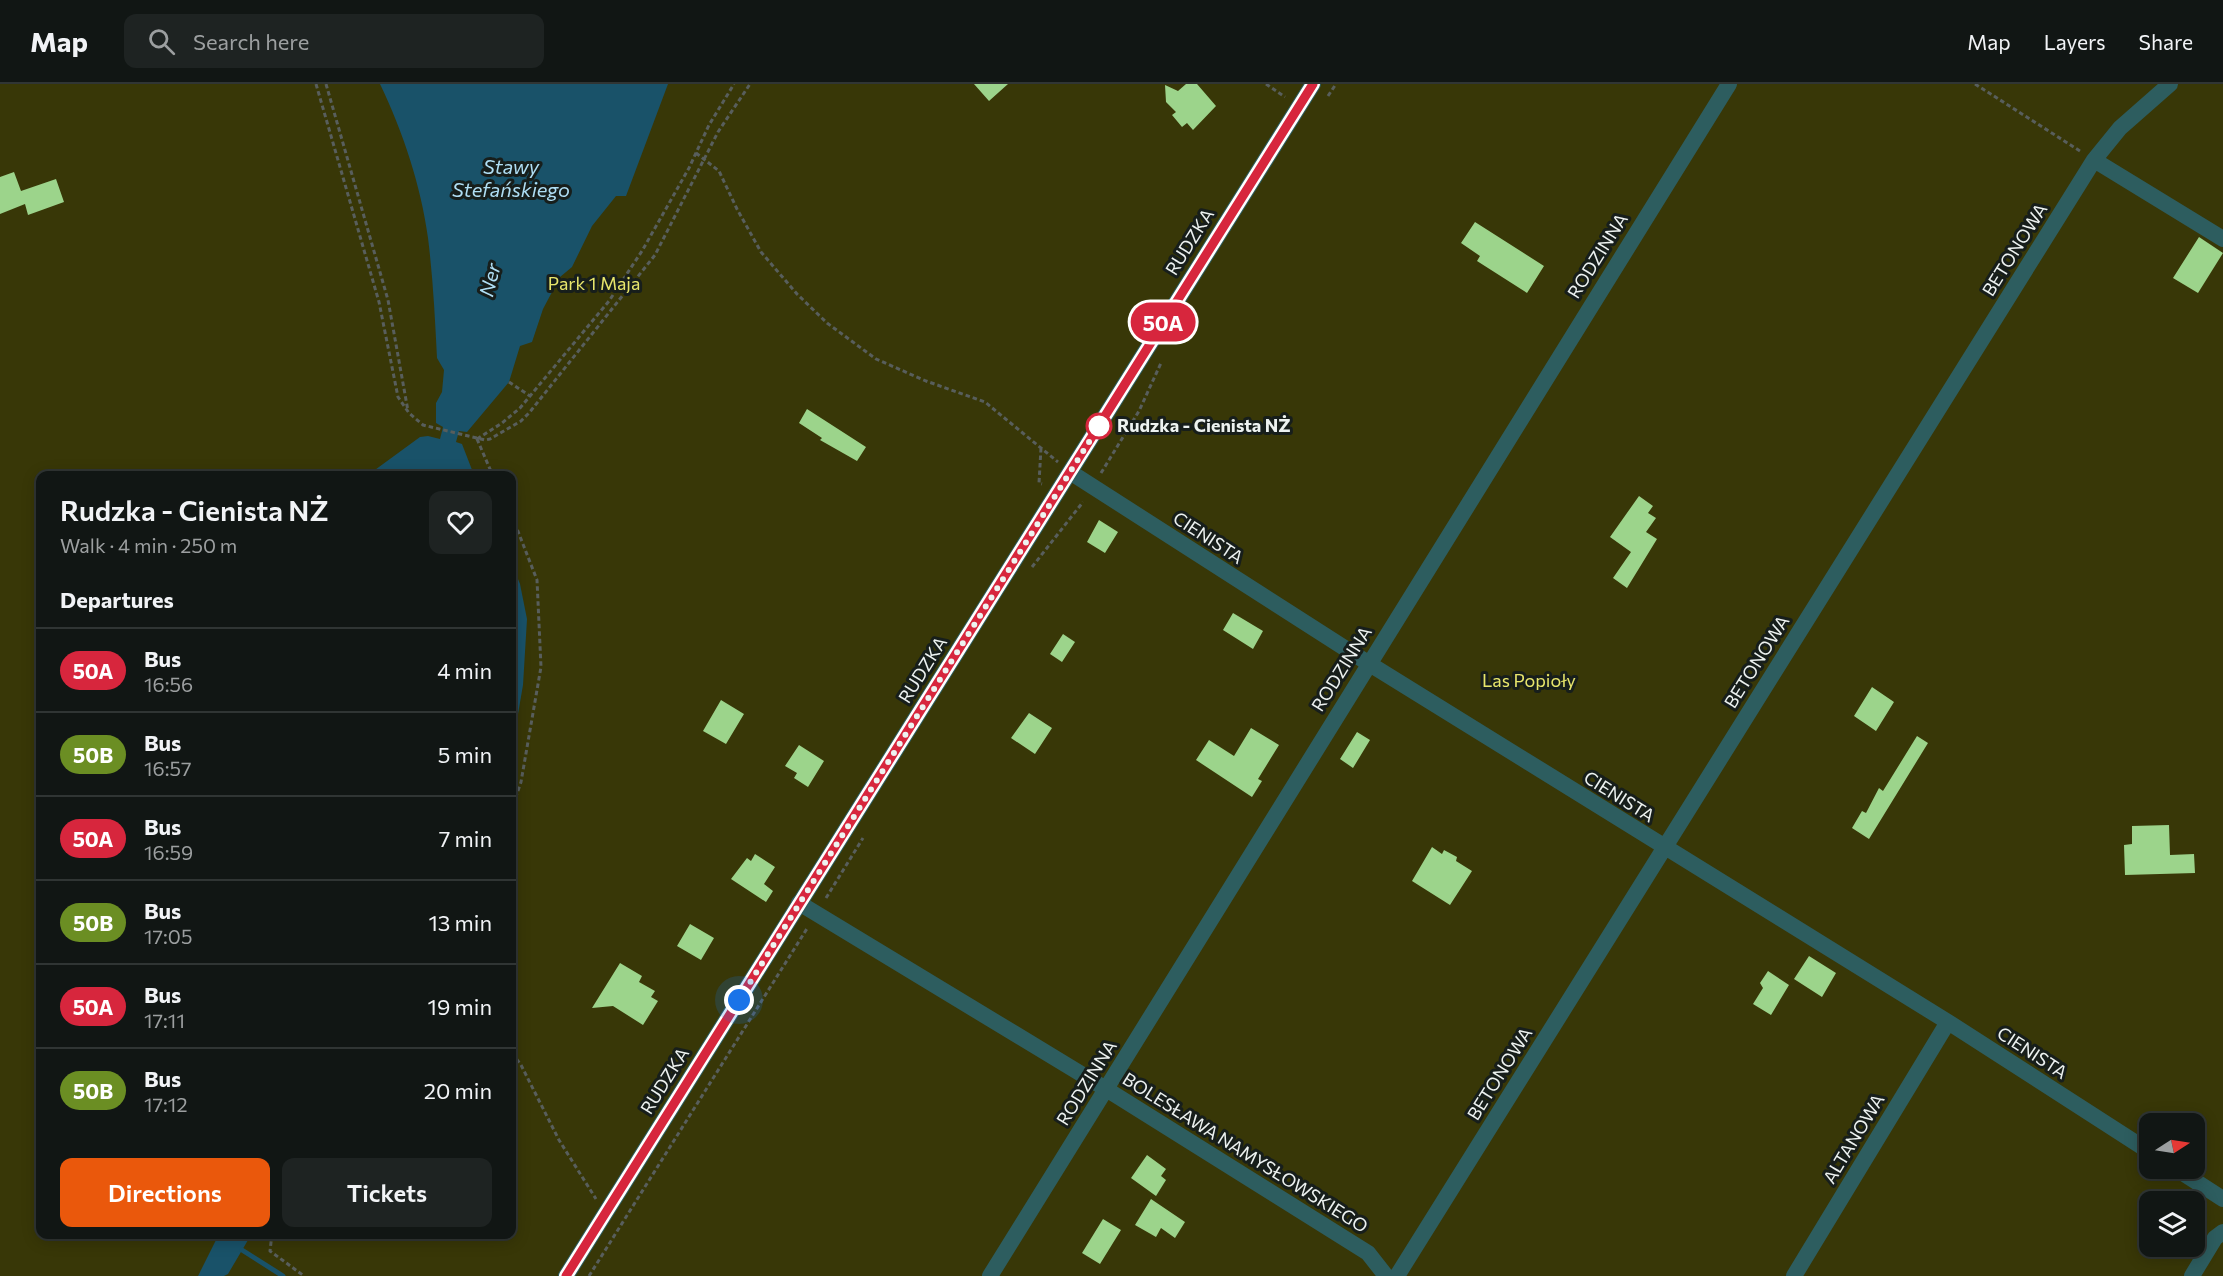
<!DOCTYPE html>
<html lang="en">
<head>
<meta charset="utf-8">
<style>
	:root { --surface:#111614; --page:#1e2322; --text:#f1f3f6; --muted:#9c9fa0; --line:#303534; --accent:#ea580c }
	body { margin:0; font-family:Commissioner,sans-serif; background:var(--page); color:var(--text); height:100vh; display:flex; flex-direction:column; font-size:22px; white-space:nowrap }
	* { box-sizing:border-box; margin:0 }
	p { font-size:20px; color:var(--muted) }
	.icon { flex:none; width:33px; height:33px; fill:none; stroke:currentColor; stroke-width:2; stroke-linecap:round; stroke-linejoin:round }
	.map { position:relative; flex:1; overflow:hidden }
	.sheet { position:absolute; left:36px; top:387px; width:480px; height:768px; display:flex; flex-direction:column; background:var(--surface); border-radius:12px; box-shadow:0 3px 15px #0003,0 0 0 2px var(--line) }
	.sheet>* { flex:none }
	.badge { padding:0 12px; border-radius:20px; font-size:21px; line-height:39px }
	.needle { width:39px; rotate:78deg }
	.buttons { position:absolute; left:2139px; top:1029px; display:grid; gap:12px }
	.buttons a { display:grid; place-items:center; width:66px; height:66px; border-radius:12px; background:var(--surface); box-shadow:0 3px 15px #0003,0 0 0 2px var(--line); font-size:30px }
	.you { position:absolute; width:30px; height:30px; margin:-15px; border:4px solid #fff; border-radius:50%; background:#1a73e8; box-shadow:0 0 0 9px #1a73e833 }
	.map>.badge { position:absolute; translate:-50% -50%; box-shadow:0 0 0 3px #fff }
	h2 { padding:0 24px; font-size:22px; line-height:54px }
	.round { display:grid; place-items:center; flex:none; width:63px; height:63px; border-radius:12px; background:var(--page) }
	.overview { display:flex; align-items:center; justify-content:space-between; height:102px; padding:0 24px }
	h1 { font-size:28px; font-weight:600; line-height:45px }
	.primary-button { display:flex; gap:12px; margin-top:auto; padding:12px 24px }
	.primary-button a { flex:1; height:69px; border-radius:12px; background:var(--accent); color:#fff; font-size:24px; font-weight:600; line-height:69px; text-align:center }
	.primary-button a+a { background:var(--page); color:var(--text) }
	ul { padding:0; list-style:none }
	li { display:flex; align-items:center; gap:18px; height:84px; padding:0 24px; border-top:2px solid var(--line) }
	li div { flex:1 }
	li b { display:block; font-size:22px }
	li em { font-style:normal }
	li .badge { min-width:66px; font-weight:700; text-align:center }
	header { display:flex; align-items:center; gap:36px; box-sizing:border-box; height:84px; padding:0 30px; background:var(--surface); border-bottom:2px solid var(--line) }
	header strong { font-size:28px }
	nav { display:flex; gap:33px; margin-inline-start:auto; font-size:21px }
	.search { width:420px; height:54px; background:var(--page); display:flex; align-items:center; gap:15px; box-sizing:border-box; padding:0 21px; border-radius:12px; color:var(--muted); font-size:22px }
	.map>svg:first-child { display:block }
	.green { fill:#383707; fill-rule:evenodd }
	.water { fill:#195269 }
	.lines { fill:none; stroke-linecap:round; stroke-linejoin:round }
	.stream { stroke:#195269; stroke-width:5 }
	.building { fill:#9cd48b }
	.path { stroke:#585e5c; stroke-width:3; stroke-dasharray:4.5 3; stroke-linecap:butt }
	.minor { stroke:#2d5d5f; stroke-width:16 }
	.tertiary { stroke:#2d5d5f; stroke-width:16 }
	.line-casing { stroke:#fff; stroke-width:14 }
	.line { stroke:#d7263d; stroke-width:9 }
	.walk { stroke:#edf2f0; stroke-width:6; stroke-dasharray:0 10.8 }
	.stop-dot { fill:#fff; stroke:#d7263d; stroke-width:3 }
	.labels { text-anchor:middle; stroke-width:6; stroke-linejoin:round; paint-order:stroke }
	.street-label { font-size:18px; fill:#edf2f0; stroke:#171e1b }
	.park-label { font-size:18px; fill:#e8e66b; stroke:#171e1b }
	.stop-label { font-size:18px; font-weight:bold; fill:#edf2f0; stroke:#171e1b; text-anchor:start }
	.water-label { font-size:20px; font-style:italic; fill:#afdef4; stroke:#171e1b }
</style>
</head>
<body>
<header>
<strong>Map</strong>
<div class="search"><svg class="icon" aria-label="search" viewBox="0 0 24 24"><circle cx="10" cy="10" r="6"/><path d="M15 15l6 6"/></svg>Search here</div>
<nav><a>Map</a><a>Layers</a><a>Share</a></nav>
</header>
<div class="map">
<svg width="2223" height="1192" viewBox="0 0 2223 1192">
	<rect width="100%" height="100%" fill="#171e1b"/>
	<!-- green -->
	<path class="green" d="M0 0H2223V1192H0ZM40 392H512V1150H40ZM2150 1040H2194V1084H2150ZM2150 1118H2194V1162H2150Z"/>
	<!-- water -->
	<path class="water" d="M380 0H668L626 112H616L592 142 572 183 560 193 543 225 532 258 520 262 509 298 467 348 459 347 456 358 462 360 474 391H368L420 353 428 352 440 355 443 343 436 339V319L442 308 444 286 437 274C435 234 433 194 428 154 421 102 403 48 380 0Z
		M512 480 520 500 527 535 523 601 512 665Z
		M219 1150 251 1151 228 1190 224 1192H198Z"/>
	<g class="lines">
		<!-- stream -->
		<path class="stream" d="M242 1166 283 1192"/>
	</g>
	<!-- building -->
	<path class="building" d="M974 0H1008L989 17Z
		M1186 0H1197L1216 22 1193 46 1187 39 1182 43 1172 31 1176 28 1166 18 1165 1 1178 7Z
		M14 88 21 107 56 95 64 118 28 131 25 120 0 130V93Z
		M1475 138 1544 182 1527 209 1477 177 1480 172 1461 159Z
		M2199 153 2223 169 2198 209 2173 194Z
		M807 325 866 363 857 377 820 356 822 354 799 339Z
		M1639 412 1653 422 1648 429 1656 434 1646 448 1657 455 1627 504 1613 494 1631 468 1610 453Z
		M1099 436 1118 448 1105 469 1087 458Z
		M1233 529 1263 547 1253 565 1223 546Z
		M1063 550 1075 558 1062 578 1050 570Z
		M1872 603 1894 618 1876 647 1854 632Z
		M721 616 744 630 726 660 703 647Z
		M1029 629 1052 644 1035 670 1011 654Z
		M1251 644 1279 661 1258 695 1262 697 1252 713 1196 676 1209 656 1234 672Z
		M1357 648 1370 656 1353 684 1340 675Z
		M1917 652 1928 659 1869 755 1852 744 1862 727 1866 729 1879 704 1883 707Z
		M799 661 824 677 808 703 794 694 797 689 785 682Z
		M2169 741 2170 771 2194 770 2195 789 2125 791 2124 761 2132 760V742Z
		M1432 763 1442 770 1444 766 1457 773 1456 777 1472 787 1450 821 1412 797Z
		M755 770 775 783 764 800 773 807 766 818 731 795 747 774 751 777Z
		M690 840 714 854 701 876 677 862Z
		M1809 872 1836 889 1822 913 1794 895Z
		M620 879 642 892 639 898 655 907 651 913 658 917 643 941 613 922 592 924Z
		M1768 887 1789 901 1771 931 1753 920 1763 904 1760 899Z
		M1147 1071 1166 1085 1161 1092 1166 1096 1156 1112 1131 1094Z
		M1151 1115 1185 1138 1175 1154 1161 1144 1156 1153 1135 1141Z
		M1103 1135 1121 1146 1100 1180 1082 1169Z"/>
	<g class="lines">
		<!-- path -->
		<path class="path" d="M316 0 379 218 398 313 409 329 423 341 485 356 490 355 521 337 529 329 655 171 718 48 750 0
			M326 0 388 216 408 327
			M1266 0 1285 13
			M1975 0 2080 67
			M1328 12 1336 0
			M696 69 719 87 737 125 761 168 797 210 827 239 876 275 926 297 985 318 1058 378
			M509 298 530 312
			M477 355 502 339 520 324 609 217 642 167 689 84 709 41 734 0
			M477 355 493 392
			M1041 364 1039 399 1042 400
			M1101 389 1139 327 1161 279
			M512 432 537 496 541 583 521 698 512 724
			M1032 483 1083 418
			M826 814 863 754
			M512 969 521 981 559 1056 596 1115
			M272 1150 270 1167 304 1192
			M589 1192 808 843"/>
		<!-- minor -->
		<path class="minor" d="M2094 76 2223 155
			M1070 388 1368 579 1948 938 2150 1068
			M799 819 1106 1005 1368 1169 1386 1192
			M2175 1084 2223 1115
			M990 1192 1729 0
			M1397 1192 2094 76 2120 44 2170 0
			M1794 1192 1948 938
			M2192 1192 2215 1154 2223 1148"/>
		<!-- tertiary -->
		<path class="tertiary" d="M566 1192 1313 0"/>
	</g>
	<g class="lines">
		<!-- line casing -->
		<g class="line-casing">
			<path id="line" d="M566 1192 1313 0"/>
		</g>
		<!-- line -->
		<use href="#line" class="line"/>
		<!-- walk -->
		<path class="walk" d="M739 916 1099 342"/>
	</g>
	<!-- markers -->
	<circle class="stop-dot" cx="1099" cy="342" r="12"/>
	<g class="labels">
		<!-- street labels -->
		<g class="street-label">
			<text transform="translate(1190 158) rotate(-58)" y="6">RUDZKA</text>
			<text transform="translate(2015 166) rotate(-58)" y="6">BETONOWA</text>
			<text transform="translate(1598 172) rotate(-58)" y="6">RODZINNA</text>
			<text transform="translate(1208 454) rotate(33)" y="6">CIENISTA</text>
			<text transform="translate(1757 578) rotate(-58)" y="6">BETONOWA</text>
			<text transform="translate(1342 585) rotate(-58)" y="6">RODZINNA</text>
			<text transform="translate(923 586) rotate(-58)" y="6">RUDZKA</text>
			<text transform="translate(1619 713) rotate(32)" y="6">CIENISTA</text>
			<text transform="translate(2032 969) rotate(33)" y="6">CIENISTA</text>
			<text transform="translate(1500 990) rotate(-58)" y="6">BETONOWA</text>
			<text transform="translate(665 997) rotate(-58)" y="6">RUDZKA</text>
			<text transform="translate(1087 999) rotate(-58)" y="6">RODZINNA</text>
			<text transform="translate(1854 1055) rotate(-59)" y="6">ALTANOWA</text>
			<text transform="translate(1245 1069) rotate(32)" y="6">BOLESŁAWA NAMYSŁOWSKIEGO</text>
		</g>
		<!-- park labels -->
		<g class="park-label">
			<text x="594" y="206">Park 1 Maja</text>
			<text x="1529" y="603">Las Popioły</text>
		</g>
		<!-- stop labels -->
		<g class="stop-label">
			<text x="1117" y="348">Rudzka - Cienista NŻ</text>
		</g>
		<!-- water labels -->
		<g class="water-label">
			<text x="511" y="90">Stawy<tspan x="511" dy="23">Stefańskiego</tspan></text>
			<text transform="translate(490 196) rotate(-76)" y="7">Ner</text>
		</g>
	</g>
</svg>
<div class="buttons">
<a><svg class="needle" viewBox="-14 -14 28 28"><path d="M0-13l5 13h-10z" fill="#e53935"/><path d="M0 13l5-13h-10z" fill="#9c9fa0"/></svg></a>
<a><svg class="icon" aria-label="layers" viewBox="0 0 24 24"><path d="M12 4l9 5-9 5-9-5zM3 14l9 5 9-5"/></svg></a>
</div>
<div class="you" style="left:739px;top:916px"></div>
<b class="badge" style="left:1163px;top:238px;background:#d7263d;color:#fff">50A</b>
<section class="sheet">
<div class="overview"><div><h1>Rudzka - Cienista NŻ</h1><p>Walk · 4 min · 250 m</p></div><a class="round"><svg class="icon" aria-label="heart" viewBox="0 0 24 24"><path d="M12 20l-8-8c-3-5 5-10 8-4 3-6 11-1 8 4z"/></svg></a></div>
<h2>Departures</h2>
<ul>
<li><span class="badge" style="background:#d7263d;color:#fff">50A</span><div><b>Bus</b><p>16:56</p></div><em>4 min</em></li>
<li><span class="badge" style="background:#6b8e23;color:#fff">50B</span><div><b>Bus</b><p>16:57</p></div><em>5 min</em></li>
<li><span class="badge" style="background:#d7263d;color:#fff">50A</span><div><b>Bus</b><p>16:59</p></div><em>7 min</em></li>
<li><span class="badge" style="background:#6b8e23;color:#fff">50B</span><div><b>Bus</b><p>17:05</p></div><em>13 min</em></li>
<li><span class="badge" style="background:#d7263d;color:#fff">50A</span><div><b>Bus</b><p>17:11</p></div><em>19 min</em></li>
<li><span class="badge" style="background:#6b8e23;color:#fff">50B</span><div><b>Bus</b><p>17:12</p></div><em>20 min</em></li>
</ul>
<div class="primary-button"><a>Directions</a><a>Tickets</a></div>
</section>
</div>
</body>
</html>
